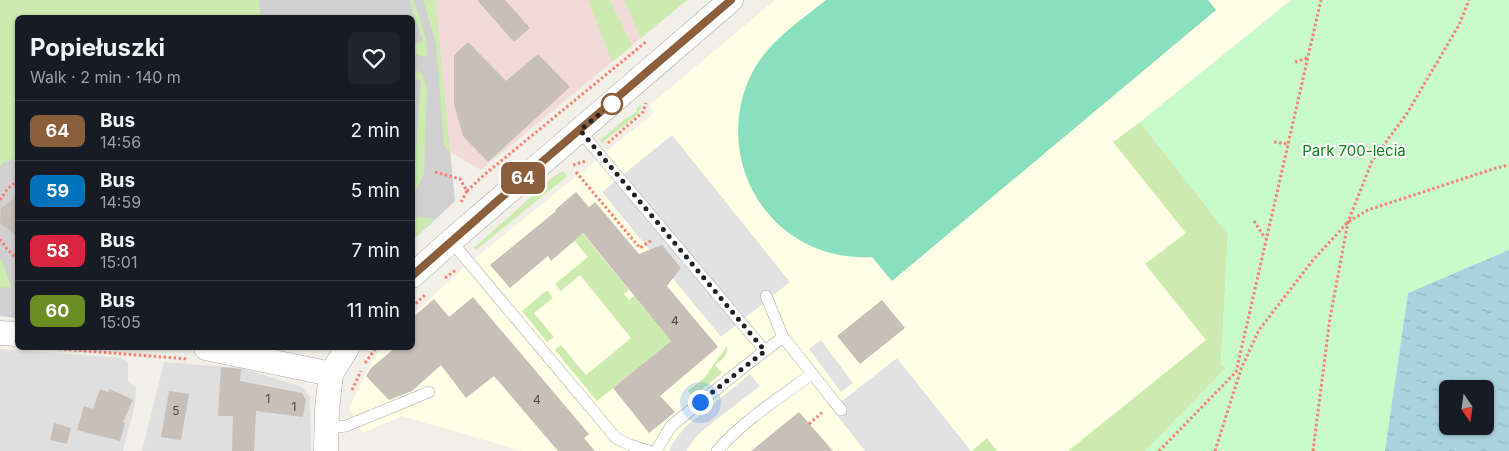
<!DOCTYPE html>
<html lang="en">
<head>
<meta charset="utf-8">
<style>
	:root { --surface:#171b24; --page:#20242c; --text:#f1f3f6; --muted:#9ea1a6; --line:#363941 }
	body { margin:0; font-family:Inter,sans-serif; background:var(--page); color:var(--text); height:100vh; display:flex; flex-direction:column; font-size:19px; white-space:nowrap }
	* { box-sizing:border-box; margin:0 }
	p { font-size:16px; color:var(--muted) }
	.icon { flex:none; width:28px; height:28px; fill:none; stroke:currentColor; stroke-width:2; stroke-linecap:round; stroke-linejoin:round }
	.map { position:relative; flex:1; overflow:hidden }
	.panel { position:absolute; left:15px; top:15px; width:400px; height:335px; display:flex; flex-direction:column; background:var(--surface); border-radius:8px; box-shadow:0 1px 4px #0004 }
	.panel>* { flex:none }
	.badge { padding:0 10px; border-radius:8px; font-size:18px; line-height:32px }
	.needle { width:32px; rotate:167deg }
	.tools { position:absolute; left:1439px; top:380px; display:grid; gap:10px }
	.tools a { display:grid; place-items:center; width:55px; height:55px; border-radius:8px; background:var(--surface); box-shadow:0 1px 4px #0004; font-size:25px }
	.you { position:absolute; width:25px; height:25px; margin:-12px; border:4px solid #fff; border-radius:50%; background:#1a73e8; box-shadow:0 0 0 8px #1a73e833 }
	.map>.badge { position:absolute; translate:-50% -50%; box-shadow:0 0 0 2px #fff }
	.round { display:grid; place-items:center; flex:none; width:52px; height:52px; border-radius:8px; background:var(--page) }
	.head { display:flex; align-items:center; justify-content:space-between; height:85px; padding:0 15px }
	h1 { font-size:24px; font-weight:700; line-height:38px }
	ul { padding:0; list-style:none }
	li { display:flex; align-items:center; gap:15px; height:60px; padding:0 15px; border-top:1px solid var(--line) }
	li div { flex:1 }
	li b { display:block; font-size:19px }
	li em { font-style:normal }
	li .badge { min-width:55px; font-weight:700; text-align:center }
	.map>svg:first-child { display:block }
	.residential { fill:#e0dfdf }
	.commercial { fill:#f2dad9 }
	.education { fill:#ffffe5 }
	.religious { fill:#d0d0d0 }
	.grass { fill:#cdebb0 }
	.park { fill:#c8facc }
	.pitch { fill:#88e0be }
	.parking { fill:#e2e2e2 }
	.water { fill:url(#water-ripples); fill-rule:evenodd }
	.building { fill:#c7bfb8 }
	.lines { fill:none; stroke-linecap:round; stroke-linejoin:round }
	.service-casing { stroke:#a9a9a9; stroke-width:12 }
	.minor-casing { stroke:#a9a9a9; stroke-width:25 }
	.path { stroke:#fa8072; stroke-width:3; stroke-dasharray:2.5 2.5; stroke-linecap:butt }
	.service { stroke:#fff; stroke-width:11 }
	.minor { stroke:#fff; stroke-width:24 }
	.line-casing { stroke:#fff; stroke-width:11 }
	.line { stroke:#8b5e3c; stroke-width:8 }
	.walk { stroke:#222; stroke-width:5; stroke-dasharray:0 9 }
	.stop-dot { fill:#fff; stroke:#8b5e3c; stroke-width:2.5 }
	.labels { text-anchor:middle; stroke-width:4; stroke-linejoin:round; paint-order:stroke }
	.number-label { font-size:12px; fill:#4b4948 }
	.park-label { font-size:15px; fill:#0c8416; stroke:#fff }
</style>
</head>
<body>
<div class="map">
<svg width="1509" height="451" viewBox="0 0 1509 451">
	<defs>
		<pattern id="water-ripples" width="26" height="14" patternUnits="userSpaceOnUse" patternTransform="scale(1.25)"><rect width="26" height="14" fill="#aad3df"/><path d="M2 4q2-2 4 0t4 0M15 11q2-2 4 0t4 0" fill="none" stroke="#92b5bf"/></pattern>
	</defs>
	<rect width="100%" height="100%" fill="#f2efe9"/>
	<!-- residential -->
	<path class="residential" d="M0 349 121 358 128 363V382L136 388 135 405 123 451H0Z
		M164 362 241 368 302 387 310 397 311 451H142Z"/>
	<!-- commercial -->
	<path class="commercial" d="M435 0H687L481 170 450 152Z"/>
	<!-- education -->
	<path class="education" d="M775 0H1288L1289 1 1140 122 1228 234 1221 364 1145 451H523L402 416 362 433 349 408 375 356 382 348H412L413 315 462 269 653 114 650 105Z"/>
	<!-- religious -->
	<path class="religious" d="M0 0H435L455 201 413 240 412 18H18L17 318 0 316Z"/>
	<!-- grass -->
	<path class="grass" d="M0 0H258L261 17 18 18 17 158 4 162 0 167Z
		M409 0H414L426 39 427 57 413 54V45L423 41Z
		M423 0H435L450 152 444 146 436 43Z
		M588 0H610L632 46 612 62Z
		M624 0H687L641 38Z
		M413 68 422 74 427 88 424 174 416 190 413 192 421 80 413 79Z
		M642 104 638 114 602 143 600 140 627 117 628 118 637 111 636 109Z
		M1140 122 1228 234 1221 364 1226 368 1145 451H1068L1206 340 1145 264 1186 233 1113 142Z
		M563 171 566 174V177L476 250 474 248 554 176Z
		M413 217 435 219 413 240 412 217Z
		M579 229 629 290 624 294 629 300 634 296 671 341 597 401 555 350 561 345 586 375 631 338 580 275 561 291 555 284 588 257 575 241 562 251 557 246Z
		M0 258 4 265 11 288 0 287Z
		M547 290 553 298 534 313 554 337 547 342 522 311Z
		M727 346C728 356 723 359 715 365L722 373 693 397 688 391 704 378Z
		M987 438 997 451H972Z"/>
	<!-- park -->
	<path class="park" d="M1292 0H1509V250L1408 293 1385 451H1145L1226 368 1221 364 1228 234 1140 122Z"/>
	<!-- pitch -->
	<path class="pitch" d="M826 0H1208L1216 10 892 281 872 257C848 258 825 254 803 242 742 209 721 131 753 71 769 41 800 21 826 0Z"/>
	<!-- parking -->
	<path class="parking" d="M672 135 790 282 721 337 602 192Z
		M821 340 853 383 841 392 809 349Z
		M897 358 971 451H865L832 409Z
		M750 374 760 386 703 430 696 437 686 451H669L672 444 685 427Z"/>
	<!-- water -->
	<path class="water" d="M1509 250V451H1385L1408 293ZM1448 389H1485V426H1448Z"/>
	<!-- building -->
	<path class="building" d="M477 0H505L530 28 514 42Z
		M468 42 506 81 538 54 570 87 488 162 463 136 454 104V55Z
		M576 192 589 207 595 202 639 254 662 245 681 268 667 286 718 347 660 396 675 412 649 433 613 388 671 341 583 233 551 261 548 256 510 288 490 265 556 211 555 210Z
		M18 196V237L0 223 1 208Z
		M473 297 589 434 584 438 595 451H558L494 376 466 398 441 365 412 391 389 400 366 376 371 368 395 348H412V318L434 299 449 317Z
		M882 300 905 328 860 364 837 336Z
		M221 367 241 369 240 381 302 393 306 400 303 417 256 411 254 451H232L233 416H218Z
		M100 389 108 392 110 389 133 400 123 422 125 423 120 441 77 430 84 406 93 409Z
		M169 391 189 394 181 440 161 437Z
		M799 412 833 451H751Z
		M54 423 71 428 67 444 50 440Z"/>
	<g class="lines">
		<!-- service casing -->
		<g class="service-casing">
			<path id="service" d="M579 130 765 351
				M451 241 616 438 630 445 649 451
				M766 296 783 337 841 410
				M327 428 346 426 429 392
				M656 451 671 426 744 367 783 337
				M717 451C744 420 779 398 812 374"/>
		</g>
		<!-- minor casing -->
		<g class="minor-casing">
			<path id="minor" d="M412 276 451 241 731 0
				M0 333 18 334
				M206 348 331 374
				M326 451 327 409 331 374 347 348"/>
		</g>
		<!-- path -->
		<path class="path" d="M1295 62 1307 58
			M1274 142 1288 144
			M608 143 643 112 646 103
			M573 165 586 161
			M435 172 460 179 467 191 461 202
			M576 172 640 248 652 240
			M467 191 484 175 647 41
			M0 200 8 188 18 181
			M1254 221 1265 238
			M0 239 7 249 18 260
			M445 278 456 270
			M412 307 425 295
			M49 348 188 359
			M365 363 376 348
			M352 390 361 371
			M809 424 824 411
			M1159 451 1236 372 1321 0
			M1215 451 1241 369 1259 330 1313 260 1348 222 1368 210 1496 168 1509 165
			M1313 451 1330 318 1348 222 1372 161 1406 115 1459 25 1469 0"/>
		<!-- service -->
		<use href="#service" class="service"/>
		<!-- minor -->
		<use href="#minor" class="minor"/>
	</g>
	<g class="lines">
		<!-- line casing -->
		<g class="line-casing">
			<path id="line" d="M412 276 536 167 731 0"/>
		</g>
		<!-- line -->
		<use href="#line" class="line"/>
		<!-- walk -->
		<path class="walk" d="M612 104 580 130 765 351 700 402"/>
	</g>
	<!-- markers -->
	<circle class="stop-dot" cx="612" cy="104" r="10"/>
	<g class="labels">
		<!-- number labels -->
		<g class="number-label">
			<text x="675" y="325">4</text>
			<text x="268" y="403">1</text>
			<text x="537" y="404">4</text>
			<text x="294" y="411">1</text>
			<text x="176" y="415">5</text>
		</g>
		<!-- park labels -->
		<g class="park-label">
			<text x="1354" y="156">Park 700-lecia</text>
		</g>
	</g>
</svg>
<div class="tools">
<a><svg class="needle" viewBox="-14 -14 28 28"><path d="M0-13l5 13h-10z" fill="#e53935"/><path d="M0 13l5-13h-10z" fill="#9ea1a6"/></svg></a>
</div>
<div class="you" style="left:700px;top:402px"></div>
<b class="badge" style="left:523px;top:178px;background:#8b5e3c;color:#fff">64</b>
<section class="panel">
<div class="head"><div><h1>Popiełuszki</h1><p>Walk · 2 min · 140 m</p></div><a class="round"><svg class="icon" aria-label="heart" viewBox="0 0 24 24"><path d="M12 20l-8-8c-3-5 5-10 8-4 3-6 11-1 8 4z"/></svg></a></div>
<ul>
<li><span class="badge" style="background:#8b5e3c;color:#fff">64</span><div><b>Bus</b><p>14:56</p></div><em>2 min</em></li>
<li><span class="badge" style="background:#0072bc;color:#fff">59</span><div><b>Bus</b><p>14:59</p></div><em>5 min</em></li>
<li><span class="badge" style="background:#d7263d;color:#fff">58</span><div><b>Bus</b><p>15:01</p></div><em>7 min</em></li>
<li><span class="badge" style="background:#6b8e23;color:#fff">60</span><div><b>Bus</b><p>15:05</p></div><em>11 min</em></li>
</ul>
</section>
</div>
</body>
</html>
